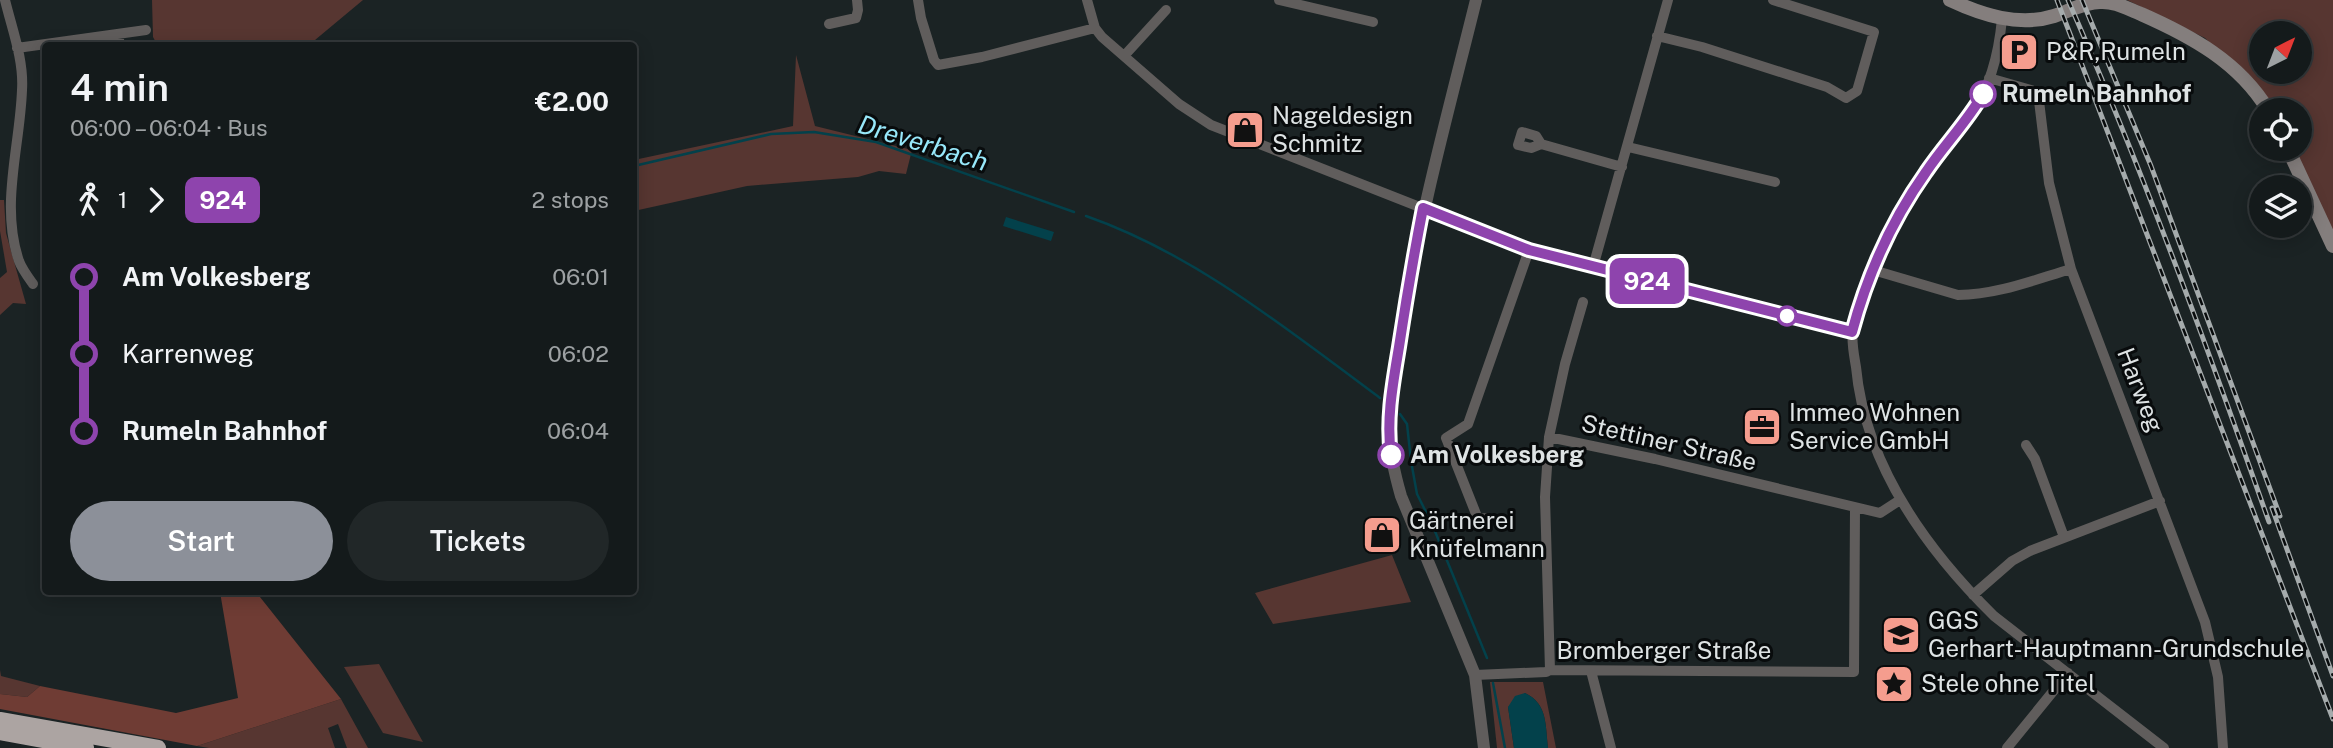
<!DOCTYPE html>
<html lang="en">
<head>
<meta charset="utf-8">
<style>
	:root { --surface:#141a1b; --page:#212728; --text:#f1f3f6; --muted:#9da1a3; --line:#33383a; --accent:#8c9099 }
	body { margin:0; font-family:"Public Sans",sans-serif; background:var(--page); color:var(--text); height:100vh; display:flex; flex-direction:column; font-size:26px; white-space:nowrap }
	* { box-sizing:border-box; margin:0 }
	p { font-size:23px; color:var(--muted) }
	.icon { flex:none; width:38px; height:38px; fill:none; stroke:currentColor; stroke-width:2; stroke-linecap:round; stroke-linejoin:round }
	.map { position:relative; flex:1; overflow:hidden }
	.panel { position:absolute; left:42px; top:42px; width:595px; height:553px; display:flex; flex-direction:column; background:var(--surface); border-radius:7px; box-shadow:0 4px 18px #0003,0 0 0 2px var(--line) }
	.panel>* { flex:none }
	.badge { padding:0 14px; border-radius:10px; font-size:24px; line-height:46px }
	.needle { width:46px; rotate:42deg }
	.fabs { position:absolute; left:2249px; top:21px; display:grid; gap:14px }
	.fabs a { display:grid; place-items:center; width:63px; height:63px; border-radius:50%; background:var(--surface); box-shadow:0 4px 18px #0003,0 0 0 2px var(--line); font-size:35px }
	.map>.badge { position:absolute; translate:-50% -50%; box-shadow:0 0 0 4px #fff }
	.legs { display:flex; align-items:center; gap:10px; height:77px; padding:0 28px; font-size:23px }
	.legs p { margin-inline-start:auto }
	.summary { display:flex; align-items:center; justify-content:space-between; height:119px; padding:0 28px }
	h1 { font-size:38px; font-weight:600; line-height:52px }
	.primary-button { display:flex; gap:14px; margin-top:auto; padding:14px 28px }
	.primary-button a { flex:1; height:80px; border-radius:42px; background:var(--accent); color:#fff; font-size:28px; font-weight:600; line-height:80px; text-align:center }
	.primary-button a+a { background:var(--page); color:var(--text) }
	ul { padding:0 28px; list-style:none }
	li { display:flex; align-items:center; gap:24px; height:77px; font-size:26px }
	li i { display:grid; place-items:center; width:10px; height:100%; margin:0 9px; background:currentColor }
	li i::after { content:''; width:18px; height:18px; margin:-9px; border:5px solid; border-radius:50%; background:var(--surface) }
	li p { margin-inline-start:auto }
	li:first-child i { background:linear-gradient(#0000 50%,currentColor 0) }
	li:last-child i { background:linear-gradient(currentColor 50%,#0000 0) }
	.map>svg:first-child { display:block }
	.green { fill:#573631; fill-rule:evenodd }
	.forest { fill:#6f3c34 }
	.water { fill:#03414b }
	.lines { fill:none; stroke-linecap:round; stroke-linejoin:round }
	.stream { stroke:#03414b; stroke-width:2.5 }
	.minor { stroke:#605d5c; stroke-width:10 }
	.tertiary { stroke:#605d5c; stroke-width:12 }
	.secondary { stroke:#847e7d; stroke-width:14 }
	.trunk { stroke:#aca4a2; stroke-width:16 }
	.rail-casing { stroke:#a5abac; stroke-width:5 }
	.rail { stroke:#080b0c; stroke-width:2.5; stroke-dasharray:8; stroke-linecap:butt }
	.line-1-casing { stroke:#fff; stroke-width:16 }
	.line-1 { stroke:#8e44ad; stroke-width:10 }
	.stop-1-dot { fill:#fff; stroke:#8e44ad; stroke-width:3.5 }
	.labels { text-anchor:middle; stroke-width:6; stroke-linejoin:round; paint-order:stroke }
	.poi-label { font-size:24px; fill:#dee3e4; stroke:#080b0c; text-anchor:start }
	.stop-label { font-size:24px; font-weight:bold; fill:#dee3e4; stroke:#080b0c; text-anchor:start }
	.street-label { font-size:24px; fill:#dee3e4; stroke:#080b0c }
	.water-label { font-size:26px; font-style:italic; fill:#97e8fa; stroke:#080b0c }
</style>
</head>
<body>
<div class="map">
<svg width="2333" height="748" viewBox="0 0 2333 748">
	<rect width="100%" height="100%" fill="#1b2324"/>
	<!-- green -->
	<path class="green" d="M152 0H363L309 45 158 46 153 37Z
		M2127 0H2333V233L2294 149H2300V110H2275L2205 38ZM2261 33H2300V72H2261Z
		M796 55 815 126 912 150 906 174 879 171 858 177 747 186 634 211V160L793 126Z
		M0 200H4L6 233 26 304 13 303 0 315V278L7 272 0 231Z
		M1392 555 1411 602 1273 624 1255 593Z
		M379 664 423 742 383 733 344 667Z
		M0 670 1 676 40 686 27 697 0 694Z
		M1490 682H1543L1556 748H1548C1545 725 1548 704 1525 693L1508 707 1514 748H1497Z
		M341 699 368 748H347L338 724 328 728 335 748H209L197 746Z"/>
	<!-- forest -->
	<path class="forest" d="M220 592H256L341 699 197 746 0 709V694L27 697 40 686 176 713 238 698Z"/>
	<!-- water -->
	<path class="water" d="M1006 217 1054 232 1051 241 1003 226Z
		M1525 693C1548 704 1545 725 1548 748H1514L1508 707 1515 696Z"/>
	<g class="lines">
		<!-- stream -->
		<path class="stream" d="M634 166 771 134 814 132 876 142 1074 212
			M1086 216C1195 254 1288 330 1380 398
			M1400 414 1407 424 1411 461 1417 494 1432 524 1487 658
			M1493 683 1505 748"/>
		<!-- minor -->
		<path class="minor" d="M5 0C12 29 24 60 22 90 20 147 0 205 19 261 22 269 28 277 33 284
			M918 0 921 18 934 60 938 65 982 57 1095 28
			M1087 0 1095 28 1102 37 1179 104 1211 125 1529 250 1852 333
			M1279 0 1373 22
			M2002 19C1999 51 1990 87 1972 113 1958 134 1940 152 1926 172 1897 214 1862 280 1853 330 1851 341 1854 355 1856 367 1865 465 1925 548 1994 616L2164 748
			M829 24 856 18 858 10 857 0
			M117 34 121 46
			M1657 36 1702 47 1827 87 1846 98 1857 91 1874 32 1773 0
			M17 48 146 30
			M1124 56 1166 10
			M1989 78 2031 90 2036 94 2039 101 2049 183 2071 269 2205 622 2218 677 2223 748
			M1541 144 1531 148 1518 145 1522 132 1536 136 1541 144 1622 167
			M1628 147 1775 182
			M1593 267 1668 0
			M1873 270 1958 295C1996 295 2034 280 2071 269
			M1549 437 1655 459 1880 513 1900 500
			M2026 445 2035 459 2064 537
			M1487 518 1478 519 1446 438 1468 424 1529 250
			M1973 595 2012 561 2030 551 2160 501
			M1550 670 1545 497 1549 437 1565 364 1583 302
			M1591 671 1611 748
			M1475 675 1546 672 1550 670 1854 672 1855 508
			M2007 748 2068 673"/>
		<!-- tertiary -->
		<path class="tertiary" d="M1476 0C1449 109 1419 217 1402 327 1396 362 1387 399 1389 433 1390 455 1395 475 1401 496L1475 675 1484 748"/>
		<!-- secondary -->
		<path class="secondary" d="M1950 0C1982 15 2019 27 2054 16 2069 11 2085 2 2100 2 2115 1 2128 9 2141 14 2191 36 2239 62 2268 110
			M2288 149 2333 246"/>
		<!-- trunk -->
		<path class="trunk" d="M0 720 158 748
			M0 732 86 748"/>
		<!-- rail casing -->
		<g class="rail-casing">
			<path id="rail" d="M2057 0 2333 719
				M2068 0C2143 171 2207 346 2269 522
				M2082 0 2151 166 2280 516
				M2272 508 2333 676"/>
		</g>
		<!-- rail -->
		<use href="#rail" class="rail"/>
	</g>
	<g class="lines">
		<!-- line-1 casing -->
		<g class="line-1-casing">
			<path id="line-1" d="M1391 455C1386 419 1393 383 1399 347 1406 301 1414 254 1423 208L1529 250 1852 332C1867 276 1892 220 1926 172 1944 145 1967 122 1983 94"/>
		</g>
		<!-- line-1 -->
		<use href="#line-1" class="line-1"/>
	</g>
	<!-- icons -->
	<defs>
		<g id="parking-square" transform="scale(2.0125)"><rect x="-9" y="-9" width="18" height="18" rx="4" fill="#f59d8e" stroke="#080b0c"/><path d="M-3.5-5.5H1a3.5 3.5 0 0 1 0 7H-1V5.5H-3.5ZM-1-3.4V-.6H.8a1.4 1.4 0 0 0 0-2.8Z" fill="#111"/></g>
		<g id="shop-square" transform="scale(2.0125)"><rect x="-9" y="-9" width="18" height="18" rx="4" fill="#f59d8e" stroke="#080b0c"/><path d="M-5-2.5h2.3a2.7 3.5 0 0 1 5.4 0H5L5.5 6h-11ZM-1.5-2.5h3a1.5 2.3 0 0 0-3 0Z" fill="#111"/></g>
		<g id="office-square" transform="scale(2.0125)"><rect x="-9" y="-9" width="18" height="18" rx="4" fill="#f59d8e" stroke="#080b0c"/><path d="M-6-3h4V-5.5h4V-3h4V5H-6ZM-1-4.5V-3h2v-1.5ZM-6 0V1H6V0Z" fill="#111"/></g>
		<g id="school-square" transform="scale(2.0125)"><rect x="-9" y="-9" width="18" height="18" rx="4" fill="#f59d8e" stroke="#080b0c"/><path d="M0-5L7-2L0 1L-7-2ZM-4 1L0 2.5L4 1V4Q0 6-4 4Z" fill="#111"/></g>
		<g id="sight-square" transform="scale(2.0125)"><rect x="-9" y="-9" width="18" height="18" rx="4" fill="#f59d8e" stroke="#080b0c"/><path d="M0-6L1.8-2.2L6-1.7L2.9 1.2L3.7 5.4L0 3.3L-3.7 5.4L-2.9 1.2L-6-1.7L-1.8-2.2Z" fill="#111"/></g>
	</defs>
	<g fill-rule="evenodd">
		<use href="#parking-square" x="2019" y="52"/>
		<use href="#shop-square" x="1245" y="130"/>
		<use href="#office-square" x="1762" y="427"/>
		<use href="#shop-square" x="1382" y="535"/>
		<use href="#school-square" x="1901" y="635"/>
		<use href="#sight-square" x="1894" y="684"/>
	</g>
	<!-- markers -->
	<g class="stop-1-dot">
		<circle cx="1983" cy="94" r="12"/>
		<circle cx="1787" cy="316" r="9"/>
		<circle cx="1391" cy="455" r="12"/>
	</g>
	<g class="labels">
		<!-- poi labels -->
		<g class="poi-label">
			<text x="2046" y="60">P&amp;R,Rumeln</text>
			<text x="1272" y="124">Nageldesign<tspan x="1272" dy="28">Schmitz</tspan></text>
			<text x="1789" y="421">Immeo Wohnen<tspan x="1789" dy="28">Service GmbH</tspan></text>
			<text x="1409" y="529">Gärtnerei<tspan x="1409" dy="28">Knüfelmann</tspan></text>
			<text x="1928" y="629">GGS<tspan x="1928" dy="28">Gerhart-Hauptmann-Grundschule</tspan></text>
			<text x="1921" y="692">Stele ohne Titel</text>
		</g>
		<!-- stop labels -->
		<g class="stop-label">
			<text x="2002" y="102">Rumeln Bahnhof</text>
			<text x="1410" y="463">Am Volkesberg</text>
		</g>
		<!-- street labels -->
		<g class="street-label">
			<text transform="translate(2140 390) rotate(69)" y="8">Harweg</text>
			<text transform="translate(1669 443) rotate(13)" y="8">Stettiner Straße</text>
			<text x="1664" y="659">Bromberger Straße</text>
		</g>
		<!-- water labels -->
		<g class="water-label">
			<text transform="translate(923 143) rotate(17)" y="9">Dreverbach</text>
		</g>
	</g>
</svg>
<div class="fabs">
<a><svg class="needle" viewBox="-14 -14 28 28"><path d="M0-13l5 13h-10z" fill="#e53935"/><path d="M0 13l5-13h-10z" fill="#9da1a3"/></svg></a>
<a><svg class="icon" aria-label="locate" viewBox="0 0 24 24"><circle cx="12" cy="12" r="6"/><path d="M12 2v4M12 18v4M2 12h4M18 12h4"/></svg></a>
<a><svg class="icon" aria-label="layers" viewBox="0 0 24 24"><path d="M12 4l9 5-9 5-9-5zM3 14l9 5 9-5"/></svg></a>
</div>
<b class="badge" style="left:1647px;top:281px;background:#8e44ad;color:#fff">924</b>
<section class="panel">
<div class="summary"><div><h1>4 min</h1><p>06:00 – 06:04 · Bus</p></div><b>€2.00</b></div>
<div class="legs"><svg class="icon" aria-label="walk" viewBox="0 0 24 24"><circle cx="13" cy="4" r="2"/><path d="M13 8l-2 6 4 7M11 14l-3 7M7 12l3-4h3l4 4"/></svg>1<svg class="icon" aria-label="forward" viewBox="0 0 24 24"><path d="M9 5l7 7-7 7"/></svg><b class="badge" style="background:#8e44ad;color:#fff">924</b><p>2 stops</p></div>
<ul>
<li><i style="color:#8e44ad"></i><b>Am Volkesberg</b><p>06:01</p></li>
<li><i style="color:#8e44ad"></i><span>Karrenweg</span><p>06:02</p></li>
<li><i style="color:#8e44ad"></i><b>Rumeln Bahnhof</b><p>06:04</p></li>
</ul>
<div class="primary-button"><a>Start</a><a>Tickets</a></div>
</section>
</div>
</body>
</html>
